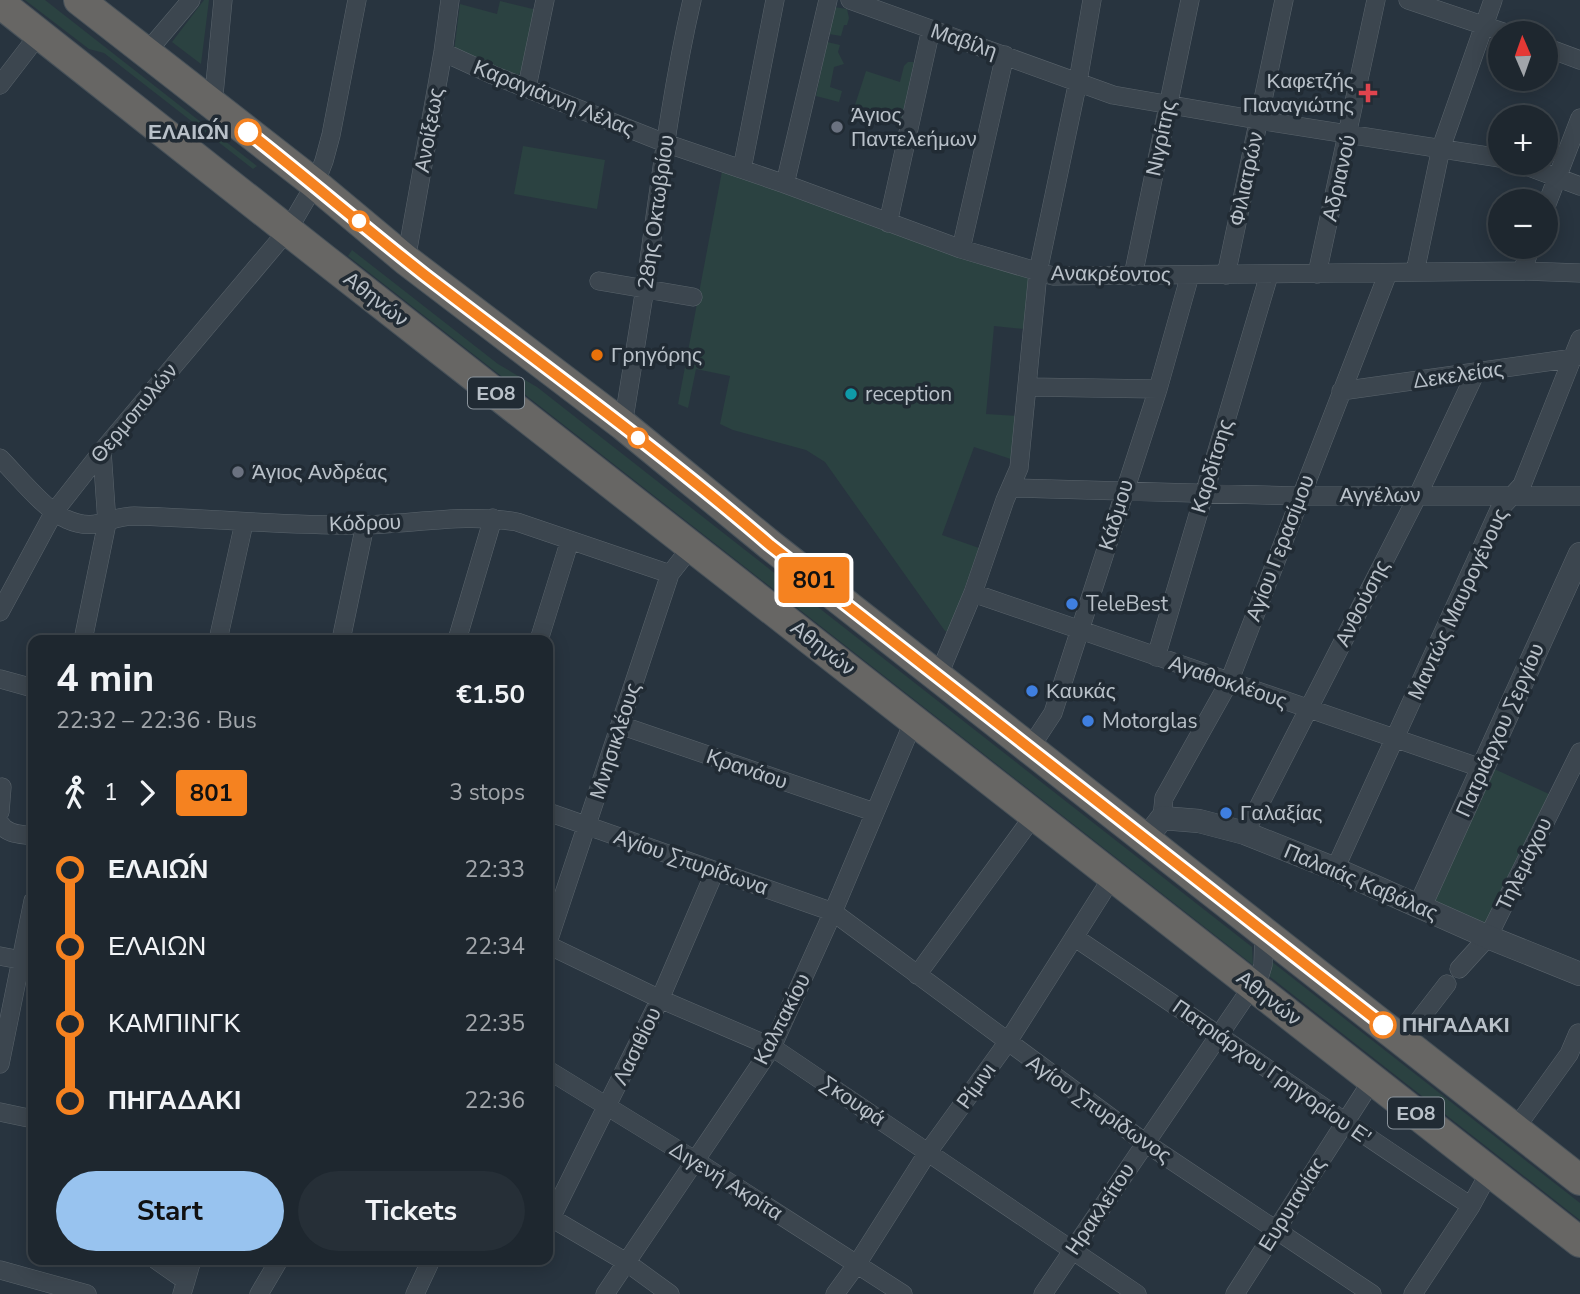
<!DOCTYPE html>
<html lang="en">
<head>
<meta charset="utf-8">
<style>
	:root { --surface:#1e272f; --page:#262f37; --text:#f1f3f6; --muted:#a1a5aa; --line:#3c444b; --accent:#98c3ef }
	body { margin:0; font-family:"Nunito Sans",sans-serif; background:var(--page); color:var(--text); height:100vh; display:flex; flex-direction:column; font-size:26px; white-space:nowrap }
	* { box-sizing:border-box; margin:0 }
	p { font-size:23px; color:var(--muted) }
	.icon { flex:none; width:38px; height:38px; fill:none; stroke:currentColor; stroke-width:2; stroke-linecap:round; stroke-linejoin:round }
	.map { position:relative; flex:1; overflow:hidden }
	.sheet { position:absolute; left:28px; top:635px; width:525px; height:630px; display:flex; flex-direction:column; background:var(--surface); border-radius:14px; box-shadow:0 4px 18px #0003,0 0 0 2px var(--line) }
	.sheet>* { flex:none }
	.badge { padding:0 14px; border-radius:5px; font-size:24px; line-height:46px }
	.needle { width:46px; rotate:358deg }
	.tools { position:absolute; left:1488px; top:21px; display:grid; gap:14px }
	.tools a { display:grid; place-items:center; width:70px; height:70px; border-radius:50%; background:var(--surface); box-shadow:0 4px 18px #0003,0 0 0 2px var(--line); font-size:35px }
	.map>.badge { position:absolute; translate:-50% -50%; box-shadow:0 0 0 4px #fff }
	.legs { display:flex; align-items:center; gap:10px; height:77px; padding:0 28px; font-size:23px }
	.legs p { margin-inline-start:auto }
	.summary { display:flex; align-items:center; justify-content:space-between; height:119px; padding:0 28px }
	h1 { font-size:38px; font-weight:700; line-height:52px }
	.primary-button { display:flex; gap:14px; margin-top:auto; padding:14px 28px }
	.primary-button a { flex:1; height:80px; border-radius:42px; background:var(--accent); color:#111; font-size:28px; font-weight:700; line-height:80px; text-align:center }
	.primary-button a+a { background:var(--page); color:var(--text) }
	ul { padding:0 28px; list-style:none }
	li { display:flex; align-items:center; gap:24px; height:77px; font-size:26px }
	li i { display:grid; place-items:center; width:10px; height:100%; margin:0 9px; background:currentColor }
	li i::after { content:''; width:18px; height:18px; margin:-9px; border:5px solid; border-radius:50%; background:var(--surface) }
	li p { margin-inline-start:auto }
	li:first-child i { background:linear-gradient(#0000 50%,currentColor 0) }
	li:last-child i { background:linear-gradient(currentColor 50%,#0000 0) }
	.map>svg:first-child { display:block }
	.green { fill:#2b4241 }
	.lines { fill:none; stroke-linecap:round; stroke-linejoin:round }
	.minor-casing { stroke:#5a646c; stroke-width:19 }
	.tertiary-casing { stroke:#5a646c; stroke-width:24 }
	.trunk-casing { stroke:#475159; stroke-width:32 }
	.minor { stroke:#3c464f; stroke-width:18 }
	.tertiary { stroke:#3c464f; stroke-width:23 }
	.trunk { stroke:#676664; stroke-width:30 }
	.line-1-casing { stroke:#fff; stroke-width:16 }
	.line-1 { stroke:#f58220; stroke-width:10 }
	.health-dot { fill:#e0444e; stroke:#212b34; stroke-width:2.5 }
	.worship-dot { fill:#6b7280; stroke:#212b34; stroke-width:2.5 }
	.stop-1-dot { fill:#fff; stroke:#f58220; stroke-width:3.5 }
	.food-dot { fill:#e8710a; stroke:#212b34; stroke-width:2.5 }
	.culture-dot { fill:#0f9aa8; stroke:#212b34; stroke-width:2.5 }
	.shop-dot { fill:#3f7fe0; stroke:#212b34; stroke-width:2.5 }
	.labels { text-anchor:middle; stroke-width:7; stroke-linejoin:round; paint-order:stroke }
	.shield { fill:#212b34; stroke:#8b949c; stroke-width:2 }
	.shield-label { font-size:19px; font-weight:bold; fill:#b9c1c9 }
	.street-label { font-size:21px; fill:#b9c1c9; stroke:#212b34 }
	.poi-label { font-size:21px; fill:#b9c1c9; stroke:#212b34; text-anchor:start }
	.stop-label { font-size:21px; font-weight:bold; fill:#b9c1c9; stroke:#212b34; text-anchor:end }
</style>
</head>
<body>
<div class="map">
<svg width="1580" height="1294" viewBox="0 0 1580 1294">
	<rect width="100%" height="100%" fill="#28343f"/>
	<!-- green -->
	<path class="green" d="M25 0H45L257 166 253 169 104 53 89 49Z
		M204 0H209L201 64 172 42Z
		M500 1 537 10 522 70 517 77 454 51 460 4 497 14Z
		M834 7 847 9 849 18 847 25H844L841 36 829 34Z
		M827 42 840 45 838 52 844 64 834 67 830 87 842 91 839 102 816 96Z
		M908 62H914L902 118 855 105 866 71 900 82 904 66Z
		M523 146 605 160 597 209 514 194Z
		M723 166 1029 272 1024 329 994 326 986 414 1018 416 1014 460 974 447 942 535 979 548 949 632 945 631 825 462 806 450 733 430 720 424 730 376 696 369 688 408 678 404Z
		M352 250 498 364 537 387 1252 947 1253 965 348 256Z
		M1490 767 1549 794 1488 926 1432 902Z
		M1267 958 1580 1203V1220L1269 976Z"/>
	<g class="lines">
		<!-- minor casing -->
		<g class="minor-casing">
			<path id="minor" d="M850 0 1113 95 1258 120 1500 158
				M1408 0 1506 33
				M1545 47 1580 60
				M443 52 493 75 665 143 785 184 961 249 1053 276 1522 271 1580 273
				M146 53 191 0
				M0 85 40 33
				M527 87 545 0
				M213 105 223 0
				M1518 163 1580 186
				M742 169 775 0
				M785 184 828 0
				M1545 209 1580 118
				M888 223 931 29
				M961 249 1005 55
				M406 260 443 52 450 0
				M1522 271 1531 247
				M1415 272 1441 148 1493 0
				M1317 274 1376 0
				M1226 275 1284 0
				M1133 276 1190 0
				M599 281 693 297
				M1028 387 1158 389
				M1341 391 1574 358
				M623 425C630 379 638 334 645 288 659 192 670 95 692 0
				M0 458C17 475 46 511 66 519 97 533 108 516 134 516 210 518 286 526 363 525 415 524 465 513 517 522L670 574
				M1012 488 1300 496H1580
				M973 593 1484 769
				M0 612 54 512 102 451 288 230 315 184 324 161 331 135 357 0
				M83 640 107 523 102 451
				M218 640 244 523
				M341 640 365 525
				M457 640 493 518
				M539 640 570 540
				M1156 657 1269 275
				M938 677 973 593 1005 500 1019 468 1038 272 1078 81 1092 0
				M0 679 33 688
				M620 725 874 812
				M1030 748 1053 713 1158 389 1190 275
				M0 812 2 787
				M548 812 833 912 1144 1142 1372 1294
				M1162 818 1164 798 1229 682 1388 273
				M0 823C7 835 21 834 33 836
				M1245 833 1418 495 1476 372
				M1335 869 1499 510 1522 485 1580 339
				M1074 937C1207 1026 1337 1118 1471 1206
				M548 942 670 574 692 546
				M548 945 660 999 772 1047 1137 1294
				M0 956 31 962
				M1459 969 1488 937 1580 752
				M917 975 1035 814
				M1403 1041 1447 984
				M0 1064 33 901
				M548 1070 696 1161 903 1294
				M0 1112 33 1119
				M1515 1129 1569 1054 1578 1033
				M548 1216 626 1262 670 1294
				M551 1218 660 999 715 871
				M156 1260 186 1281
				M0 1270 87 1294
				M182 1294 192 1260
				M259 1294 279 1260
				M415 1294 431 1260
				M605 1294 772 1047 833 912 914 720
				M835 1294 857 1264 928 1152 1007 1043 1113 876
				M1043 1294 1260 975 1263 965 1264 932
				M1235 1294 1373 1079
				M1413 1294 1471 1206 1490 1171"/>
		</g>
		<!-- tertiary casing -->
		<g class="tertiary-casing">
			<path id="tertiary" d="M1146 839 1162 818 1199 821 1245 833 1335 869 1488 937 1580 974
				M1420 906 1580 554"/>
		</g>
		<!-- trunk casing -->
		<g class="trunk-casing">
			<path id="trunk" d="M79 0 315 184 406 260 623 425 770 545 1580 1180
				M0 3 324 259 1580 1242"/>
		</g>
		<!-- minor -->
		<use href="#minor" class="minor"/>
		<!-- tertiary -->
		<use href="#tertiary" class="tertiary"/>
		<!-- trunk -->
		<use href="#trunk" class="trunk"/>
	</g>
	<g class="lines">
		<!-- line-1 casing -->
		<g class="line-1-casing">
			<path id="line-1" d="M248 132C308 179 366 229 426 276 542 365 660 450 770 545L1383 1025"/>
		</g>
		<!-- line-1 -->
		<use href="#line-1" class="line-1"/>
	</g>
	<!-- markers -->
	<path class="health-dot" d="M1364.5 82.5h7v7h7v7h-7v7h-7v-7h-7v-7h7z"/>
	<g class="worship-dot">
		<circle cx="837" cy="127" r="7"/>
		<circle cx="238" cy="472" r="7"/>
	</g>
	<g class="stop-1-dot">
		<circle cx="248" cy="132" r="12"/>
		<circle cx="359" cy="221" r="9"/>
		<circle cx="638" cy="438" r="9"/>
		<circle cx="1383" cy="1025" r="12"/>
	</g>
	<circle class="food-dot" cx="597" cy="355" r="7"/>
	<circle class="culture-dot" cx="851" cy="394" r="7"/>
	<g class="shop-dot">
		<circle cx="1072" cy="604" r="7"/>
		<circle cx="1032" cy="691" r="7"/>
		<circle cx="1088" cy="721" r="7"/>
		<circle cx="1226" cy="813" r="7"/>
	</g>
	<g class="labels">
		<!-- shield labels -->
		<g class="shield">
			<rect x="468" y="377.5" width="56" height="31" rx="5"/>
			<rect x="1388" y="1097.5" width="56" height="31" rx="5"/>
		</g>
		<g class="shield-label">
			<text x="496" y="400">ΕΟ8</text>
			<text x="1416" y="1120">ΕΟ8</text>
		</g>
		<!-- street labels -->
		<g class="street-label">
			<text transform="translate(964 41) rotate(19)" y="7">Μαβίλη</text>
			<text transform="translate(554 98) rotate(22)" y="7">Καραγιάννη Λέλας</text>
			<text transform="translate(429 130) rotate(-80)" y="7">Ανοίξεως</text>
			<text transform="translate(1161 138) rotate(-78)" y="7">Νιγρίτης</text>
			<text transform="translate(1339 178) rotate(-77)" y="7">Αδριανού</text>
			<text transform="translate(1246 179) rotate(-78)" y="7">Φιλιατρών</text>
			<text transform="translate(656 212) rotate(-82)" y="7">28ης Οκτωβρίου</text>
			<text transform="translate(1111 274) rotate(1)" y="7">Ανακρέοντος</text>
			<text transform="translate(376 299) rotate(38)" y="7">Αθηνών</text>
			<text transform="translate(1458 375) rotate(-8)" y="7">Δεκελείας</text>
			<text transform="translate(134 413) rotate(-50)" y="7">Θερμοπυλών</text>
			<text transform="translate(1212 466) rotate(-73)" y="7">Καρδίτσης</text>
			<text x="1380" y="502">Αγγέλων</text>
			<text transform="translate(1116 515) rotate(-73)" y="7">Κάδμου</text>
			<text transform="translate(365 523) rotate(-2)" y="7">Κόδρου</text>
			<text transform="translate(1280 548) rotate(-69)" y="7">Αγίου Γερασίμου</text>
			<text transform="translate(1362 603) rotate(-63)" y="7">Ανθούσης</text>
			<text transform="translate(1458 604) rotate(-65)" y="7">Μαντώς Μαυρογένους</text>
			<text transform="translate(823 648) rotate(38)" y="7">Αθηνών</text>
			<text transform="translate(1228 682) rotate(19)" y="7">Αγαθοκλέους</text>
			<text transform="translate(1500 730) rotate(-66)" y="7">Πατριάρχου Σεργίου</text>
			<text transform="translate(615 741) rotate(-72)" y="7">Μνησικλέους</text>
			<text transform="translate(747 769) rotate(19)" y="7">Κρανάου</text>
			<text transform="translate(691 862) rotate(19)" y="7">Αγίου Σπυρίδωνα</text>
			<text transform="translate(1524 864) rotate(-64)" y="7">Τηλεμάχου</text>
			<text transform="translate(1361 882) rotate(23)" y="7">Παλαιάς Καβάλας</text>
			<text transform="translate(1269 998) rotate(38)" y="7">Αθηνών</text>
			<text transform="translate(782 1019) rotate(-63)" y="7">Καλπακίου</text>
			<text transform="translate(637 1046) rotate(-64)" y="7">Λασιθίου</text>
			<text transform="translate(1272 1072) rotate(35)" y="7">Πατριάρχου Γρηγορίου Ε'</text>
			<text transform="translate(976 1086) rotate(-54)" y="7">Ρίμινι</text>
			<text transform="translate(853 1101) rotate(34)" y="7">Σκουφά</text>
			<text transform="translate(1099 1109) rotate(35)" y="7">Αγίου Σπυρίδωνος</text>
			<text transform="translate(726 1181) rotate(32)" y="7">Διγενή Ακρίτα</text>
			<text transform="translate(1292 1204) rotate(-58)" y="7">Ευρυτανίας</text>
			<text transform="translate(1100 1209) rotate(-56)" y="7">Ηρακλείτου</text>
		</g>
		<!-- poi labels -->
		<g class="poi-label">
			<text x="1354" y="88" text-anchor="end">Καφετζής<tspan x="1354" dy="24">Παναγιώτης</tspan></text>
			<text x="851" y="122">Άγιος<tspan x="851" dy="24">Παντελεήμων</tspan></text>
			<text x="611" y="362">Γρηγόρης</text>
			<text x="865" y="401">reception</text>
			<text x="252" y="479">Άγιος Ανδρέας</text>
			<text x="1086" y="611">TeleBest</text>
			<text x="1046" y="698">Καυκάς</text>
			<text x="1102" y="728">Motorglas</text>
			<text x="1240" y="820">Γαλαξίας</text>
		</g>
		<!-- stop labels -->
		<g class="stop-label">
			<text x="229" y="139">ΕΛΑΙΏΝ</text>
			<text x="1402" y="1032" text-anchor="start">ΠΗΓΑΔΑΚΙ</text>
		</g>
	</g>
</svg>
<div class="tools">
<a><svg class="needle" viewBox="-14 -14 28 28"><path d="M0-13l5 13h-10z" fill="#e53935"/><path d="M0 13l5-13h-10z" fill="#a1a5aa"/></svg></a>
<a>+</a>
<a>−</a>
</div>
<b class="badge" style="left:814px;top:580px;background:#f58220;color:#111">801</b>
<section class="sheet">
<div class="summary"><div><h1>4 min</h1><p>22:32 – 22:36 · Bus</p></div><b>€1.50</b></div>
<div class="legs"><svg class="icon" aria-label="walk" viewBox="0 0 24 24"><circle cx="13" cy="4" r="2"/><path d="M13 8l-2 6 4 7M11 14l-3 7M7 12l3-4h3l4 4"/></svg>1<svg class="icon" aria-label="forward" viewBox="0 0 24 24"><path d="M9 5l7 7-7 7"/></svg><b class="badge" style="background:#f58220;color:#111">801</b><p>3 stops</p></div>
<ul>
<li><i style="color:#f58220"></i><b>ΕΛΑΙΏΝ</b><p>22:33</p></li>
<li><i style="color:#f58220"></i><span>ΕΛΑΙΩΝ</span><p>22:34</p></li>
<li><i style="color:#f58220"></i><span>ΚΑΜΠΙΝΓΚ</span><p>22:35</p></li>
<li><i style="color:#f58220"></i><b>ΠΗΓΑΔΑΚΙ</b><p>22:36</p></li>
</ul>
<div class="primary-button"><a>Start</a><a>Tickets</a></div>
</section>
</div>
</body>
</html>
